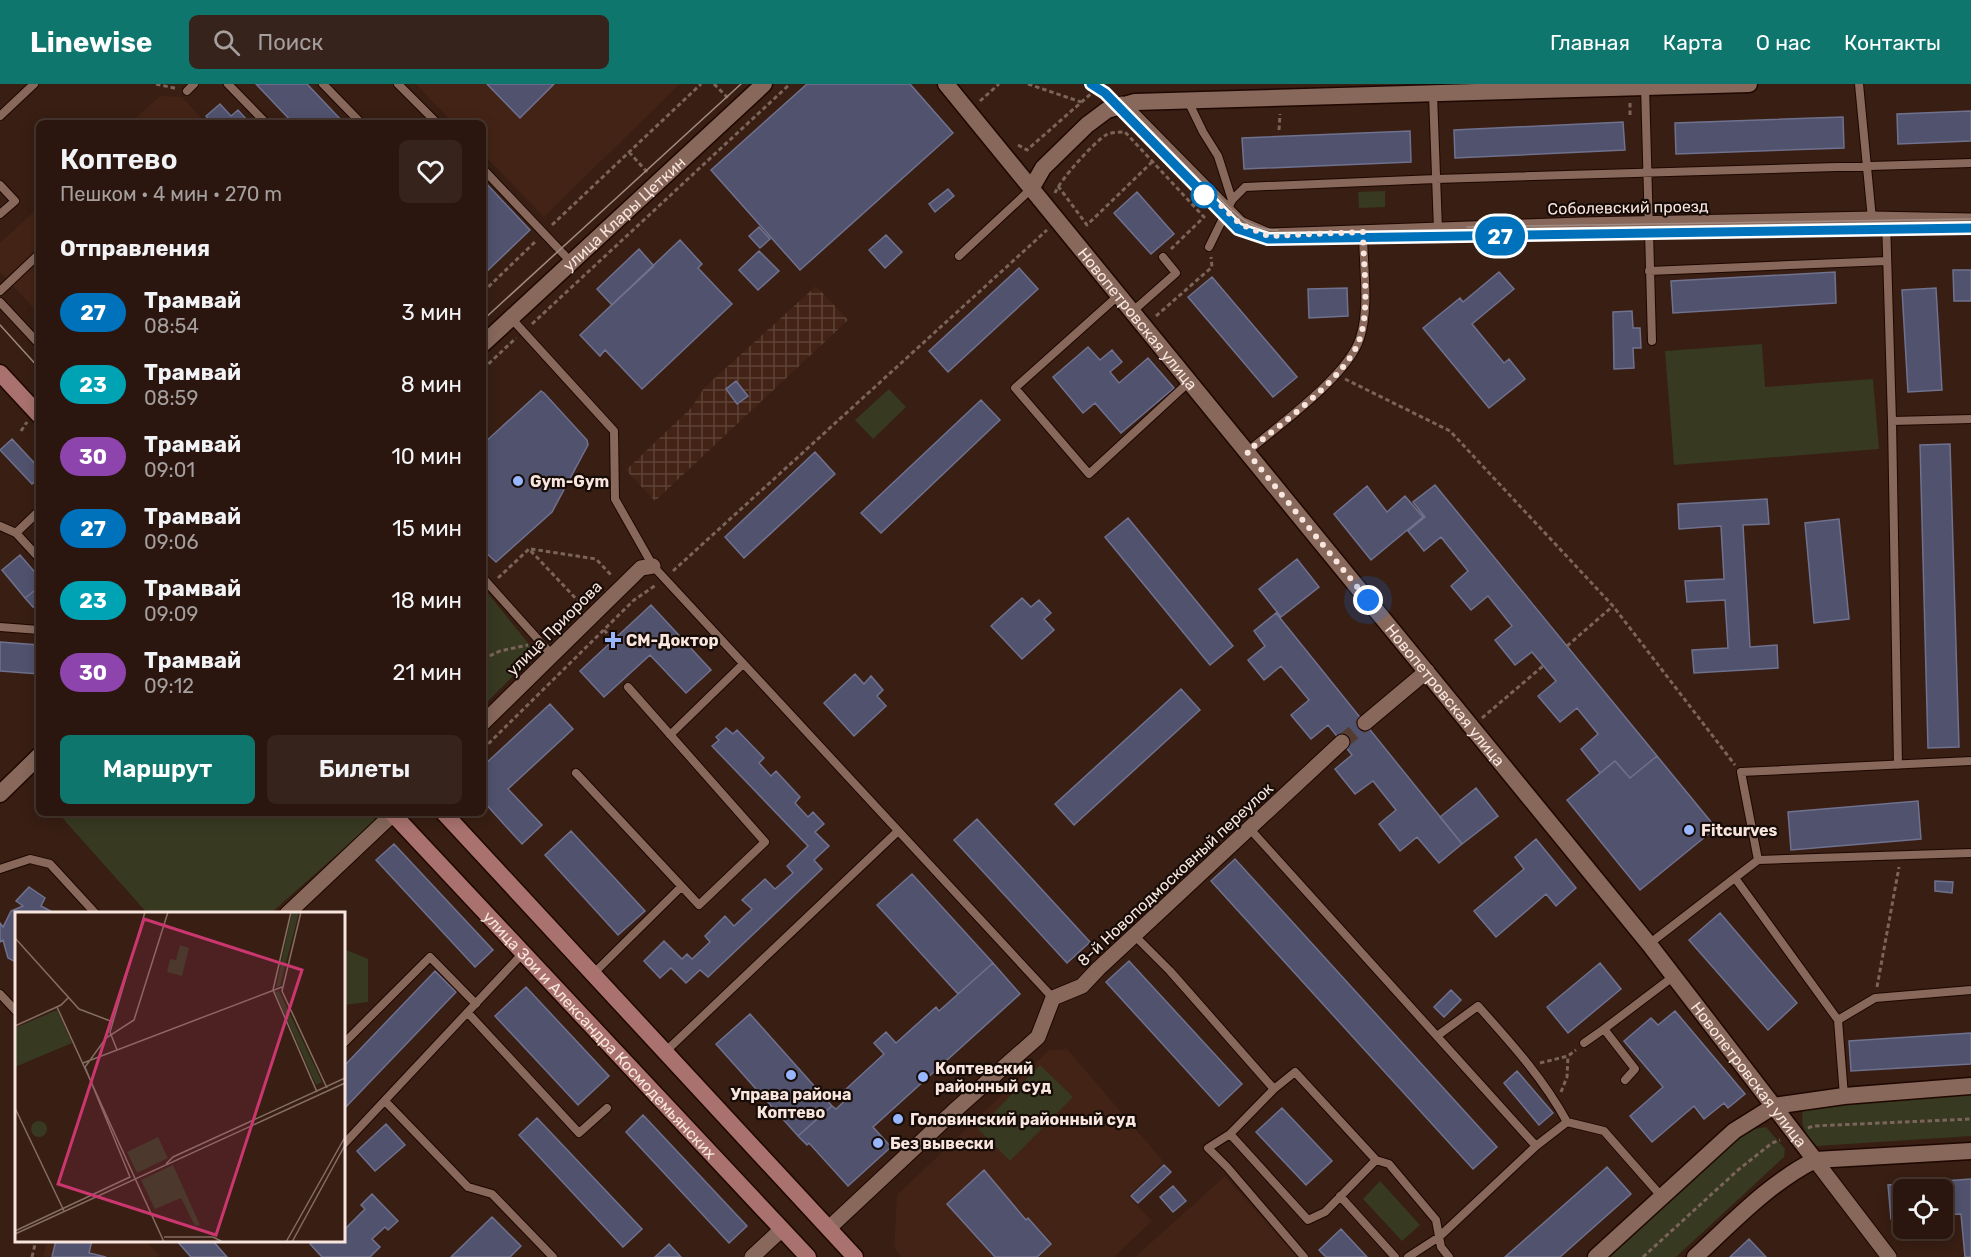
<!DOCTYPE html>
<html lang="ru">
<head>
<meta charset="utf-8">
<style>
	:root { --surface:#2a160e; --page:#36231c; --text:#f1f3f6; --muted:#a59f9e; --line:#46352e; --accent:#0f766e }
	body { margin:0; font-family:Rubik,sans-serif; background:var(--page); color:var(--text); height:100vh; display:flex; flex-direction:column; font-size:22px; white-space:nowrap }
	* { box-sizing:border-box; margin:0 }
	p { font-size:20px; color:var(--muted) }
	.icon { flex:none; width:33px; height:33px; fill:none; stroke:currentColor; stroke-width:2; stroke-linecap:round; stroke-linejoin:round }
	.map { position:relative; flex:1; overflow:hidden }
	.side { position:absolute; left:36px; top:36px; width:450px; height:696px; display:flex; flex-direction:column; background:var(--surface); border-radius:9px; box-shadow:0 3px 15px #0003,0 0 0 2px var(--line) }
	.side>* { flex:none }
	.badge { padding:0 12px; border-radius:20px; font-size:21px; line-height:39px }
	.fabs { position:absolute; left:1893px; top:1095px; display:grid; gap:12px }
	.fabs a { display:grid; place-items:center; width:60px; height:60px; border-radius:9px; background:var(--surface); box-shadow:0 3px 15px #0003,0 0 0 2px var(--line); font-size:30px }
	.you { position:absolute; width:30px; height:30px; margin:-15px; border:4px solid #fff; border-radius:50%; background:#1a73e8; box-shadow:0 0 0 9px #1a73e833 }
	.map>.badge { position:absolute; translate:-50% -50%; box-shadow:0 0 0 3px #fff }
	h2 { padding:0 24px; font-size:22px; line-height:54px }
	.round { display:grid; place-items:center; flex:none; width:63px; height:63px; border-radius:9px; background:var(--page) }
	.summary { display:flex; align-items:center; justify-content:space-between; height:102px; padding:0 24px }
	h1 { font-size:28px; font-weight:600; line-height:45px }
	.button { display:flex; gap:12px; margin-top:auto; padding:12px 24px }
	.button a { flex:1; height:69px; border-radius:9px; background:var(--accent); color:#fff; font-size:24px; font-weight:600; line-height:69px; text-align:center }
	.button a+a { background:var(--page); color:var(--text) }
	ul { padding:0; list-style:none }
	li { display:flex; align-items:center; gap:18px; height:72px; padding:0 24px }
	li div { flex:1 }
	li b { display:block; font-size:22px }
	li em { font-style:normal }
	li .badge { min-width:66px; font-weight:700; text-align:center }
	header { display:flex; align-items:center; gap:36px; box-sizing:border-box; height:84px; padding:0 30px; background:var(--accent); color:#fff }
	header strong { font-size:28px }
	nav { display:flex; gap:33px; margin-inline-start:auto; font-size:21px }
	.search { width:420px; height:54px; background:var(--page); display:flex; align-items:center; gap:15px; box-sizing:border-box; padding:0 21px; border-radius:9px; color:var(--muted); font-size:22px }
	.map>svg:first-child { display:block }
	.built { fill:#432315 }
	.industrial { fill:url(#industrial-grid) }
	.green { fill:#373921 }
	.building { fill:#51526e; stroke:#6f718e; stroke-width:1.5 }
	.lines { fill:none; stroke-linecap:round; stroke-linejoin:round }
	.minor-tunnel { stroke:#553c31; stroke-width:15; stroke-dasharray:15 8; stroke-linecap:butt }
	.service-casing { stroke:#1e0701; stroke-width:10 }
	.minor-casing { stroke:#1e0701; stroke-width:17 }
	.tertiary-casing { stroke:#1e0701; stroke-width:19 }
	.secondary-casing { stroke:#1e0701; stroke-width:19 }
	.path { stroke:#7b645a; stroke-width:3; stroke-dasharray:4.5 3; stroke-linecap:butt }
	.service { stroke:#87685b; stroke-width:8 }
	.minor { stroke:#87685b; stroke-width:15 }
	.tertiary { stroke:#87685b; stroke-width:16 }
	.secondary { stroke:#a9726e; stroke-width:16 }
	.tram { stroke:#a18b83; stroke-width:1.5 }
	.line-casing { stroke:#fff; stroke-width:14 }
	.line { stroke:#0072bc; stroke-width:9 }
	.walk { stroke:#f7e5de; stroke-width:6; stroke-dasharray:0 10.8 }
	.stop-dot { fill:#fff; stroke:#0072bc; stroke-width:3 }
	.poi-dot { fill:#97b6fd; stroke:#170c07; stroke-width:2 }
	.labels { text-anchor:middle; stroke-width:4.5; stroke-linejoin:round; paint-order:stroke }
	.street-label { font-size:16px; fill:#f7e5de; stroke:#170c07 }
	.poi-label { font-size:16px; font-weight:bold; fill:#f7e5de; stroke:#170c07; text-anchor:start }
	.inset-road { fill:none; stroke:#846e64; stroke-width:1.5 }
	.view { fill:#ca376f; fill-opacity:0.15; stroke:#ca376f; stroke-width:3 }
	.inset-edge { fill:none; stroke:#f7e5de; stroke-width:3 }
</style>
</head>
<body>
<header>
<strong>Linewise</strong>
<div class="search"><svg class="icon" aria-label="search" viewBox="0 0 24 24"><circle cx="10" cy="10" r="6"/><path d="M15 15l6 6"/></svg>Поиск</div>
<nav><a>Главная</a><a>Карта</a><a>О нас</a><a>Контакты</a></nav>
</header>
<div class="map">
<svg width="1971" height="1173" viewBox="0 0 1971 1173">
	<defs>
		<pattern id="industrial-grid" width="8" height="8" patternUnits="userSpaceOnUse" patternTransform="scale(1.5)"><rect width="8" height="8" fill="#432315"/><path d="M0 4h8M4 0v8" fill="none" stroke="#5f4337"/></pattern>
	</defs>
	<rect width="100%" height="100%" fill="#381e13"/>
	<!-- built -->
	<path class="built" d="M416 0H680L544 133 483 70V39H453Z
		M160 12 182 13 206 39H130Z
		M39 123V230L0 188V159Z
		M1067 965 1164 1078 1128 1112 1152 1137 1114 1173H902L894 1164 897 1111 1049 966Z
		M1225 1092 1297 1173H1135Z
		M47 1156 145 1157 159 1170 158 1173H43Z"/>
	<!-- industrial -->
	<path class="industrial" d="M816 202 848 236 655 417 626 386 692 323 704 304Z"/>
	<!-- green -->
	<path class="green" d="M1385 107V123L1359 124 1358 108Z
		M1762 260 1765 303 1873 295 1879 365 1674 381 1665 267Z
		M889 305 906 323 873 355 855 336Z
		M483 503 536 569 483 622Z
		M58 729H369L376 736 271 829 148 830Z
		M344 865 368 875V918L344 921Z
		M1040 981 1073 1013 1010 1077 978 1045Z
		M1971 1010V1052L1817 1062C1805 1051 1800 1042 1803 1026L1820 1021Z
		M1766 1043 1785 1065 1784 1073 1676 1173H1607L1744 1047Z
		M1380 1097 1420 1141 1402 1157 1363 1115Z"/>
	<!-- building -->
	<path class="building" d="M256 0H307L344 39H293Z
		M487 0H554L520 34Z
		M807 0H910L953 49 800 186 711 86Z
		M220 20 231 32 238 26 248 37 245 39H212L206 32Z
		M1971 27V57L1898 60 1897 30Z
		M1843 33 1844 64 1676 70 1675 39Z
		M1623 38 1625 66 1455 74 1454 46Z
		M1410 47 1411 78 1244 85 1242 54Z
		M483 96 530 146 483 191 484 141Z
		M948 105 954 112 935 128 929 120Z
		M1137 108 1174 150 1151 170 1114 129Z
		M759 143 770 155 760 164 749 152Z
		M886 151 902 168 885 184 869 166Z
		M680 156 702 180 698 184 732 220 642 305 605 266 600 272 580 251Z
		M639 165 654 182 612 221 597 205Z
		M759 167 779 187 758 206 739 186Z
		M1019 184 1038 205 948 288 929 267Z
		M1953 186H1971V217H1954Z
		M1499 188 1514 205 1472 240 1504 279 1509 275 1525 295 1489 324 1423 244 1460 214 1463 218Z
		M1835 188 1836 219 1673 229 1671 197Z
		M1212 193 1297 293 1273 313 1188 213Z
		M1347 204 1348 232 1309 234 1308 205Z
		M1936 204 1942 306 1908 308 1902 206Z
		M1632 227 1633 244H1640L1641 264H1633L1634 284 1614 285 1613 228Z
		M1088 263 1100 276 1112 266 1122 278 1110 288 1119 299 1148 274 1174 304 1121 349 1095 319 1083 329 1053 293Z
		M736 297 748 312 737 320 726 305Z
		M541 307 544 309 587 356 588 361 552 428 496 478 483 466V360Z
		M981 316 1000 336 881 449 861 429Z
		M12 355 39 384V394L32 400 0 366Z
		M1950 360 1959 663 1928 664 1920 361Z
		M815 368 835 390 744 474 725 453Z
		M1435 401 1657 672 1630 694 1615 677 1600 689 1581 665 1598 650 1577 624 1560 638 1538 612 1556 597 1532 568 1515 581 1495 556 1512 542 1488 512 1471 526 1451 502 1468 487 1441 453 1424 467 1408 447 1425 433 1413 418Z
		M1367 402 1387 428 1405 412 1423 433 1371 476 1334 430Z
		M1767 415 1769 440 1743 441 1750 563 1777 561 1778 584 1694 589 1692 566 1728 564 1725 516 1687 518 1685 497 1724 495 1721 442 1679 445 1678 420Z
		M1128 434 1233 562 1210 581 1105 453Z
		M1839 435 1849 535 1814 539 1805 439Z
		M20 471 39 493V503L25 514 2 486Z
		M1297 475 1319 503 1281 533 1259 505Z
		M39 503V524L33 523 25 514Z
		M1022 514 1031 523 1039 516 1051 529 1044 535 1054 546 1022 575 991 542Z
		M651 521 711 586 686 609 650 571 604 613 580 587Z
		M1276 529 1462 760 1439 779 1417 753 1400 767 1379 740 1396 726 1373 697 1355 710 1335 685 1352 671 1328 641 1311 655 1291 631 1309 616 1281 582 1264 596 1248 576 1265 562 1254 547Z
		M0 558 39 561V590L0 587Z
		M855 590 864 600 871 592 883 606 877 612 886 622 854 652 824 619Z
		M1181 605 1200 626 1074 741 1055 720Z
		M550 620 573 645 508 705 542 741 522 760 483 717V682Z
		M726 644 733 650 737 646 764 674 759 679 771 692 776 687 800 713 795 719 808 733 813 728 824 740 815 748 829 762 814 776 822 785 708 893 700 886 686 899 671 884 660 894 644 877 664 857 682 875 687 870 692 875 710 858 705 852 725 832 734 842 752 825 742 816 765 795 775 805 793 789 787 782 808 762 712 662 719 656 716 653Z
		M1657 672 1716 744 1640 806 1567 716 1615 677 1630 694Z
		M1476 704 1498 732 1462 760 1440 733Z
		M1918 717 1921 755 1791 766 1788 728Z
		M977 735 1090 858 1067 879 954 756Z
		M571 747 645 827 618 851 545 771Z
		M1536 755 1576 804 1556 822 1546 810 1496 853 1474 827 1524 785 1515 773Z
		M394 760 493 866 475 883 376 776Z
		M1235 775 1497 1063 1473 1085 1211 797Z
		M912 790 993 879 958 910 877 821Z
		M1935 797 1953 798 1952 809 1935 807Z
		M29 803 45 814 41 822 56 830H16V878L8 874 3 856 0 858V839L3 843 11 827 23 822 16 817Z
		M1720 829 1797 919 1768 946 1689 856Z
		M1129 877 1242 1000 1219 1022 1106 898Z
		M993 879 1020 910 873 1043 891 1063 848 1102 809 1059 807 1061 798 1052 832 1022 836 1025 850 1012 845 1006 884 970 874 959 886 948 896 959 936 923 939 927Z
		M1600 879 1621 905 1568 949 1547 923Z
		M435 887 456 908 344 1025V982Z
		M526 903 609 992 578 1021 495 932Z
		M1451 906 1461 916 1444 933 1434 923Z
		M1675 927 1745 1010 1728 1024 1724 1019 1704 1035 1694 1022 1652 1058 1630 1032 1663 1003 1624 957 1651 934 1658 941Z
		M750 930 832 1022 798 1052 716 960Z
		M1971 949V980L1851 987 1849 957Z
		M1517 987 1553 1029 1539 1041 1504 999Z
		M1282 1024 1332 1077 1306 1101 1256 1048Z
		M643 1031 747 1142 729 1159 626 1048Z
		M537 1034 642 1145 623 1163 519 1051Z
		M386 1040 405 1061 375 1087 357 1067Z
		M1164 1081 1171 1088 1138 1119 1131 1112Z
		M1607 1083 1631 1110 1560 1173H1505Z
		M984 1086 1026 1136 1028 1134 1051 1160 1037 1173H995L947 1120Z
		M1971 1095V1173H1965L1961 1130 1942 1131V1106H1904V1134L1891 1135 1888 1101Z
		M1173 1102 1186 1117 1173 1128 1160 1113Z
		M372 1110 398 1137 388 1146 385 1143 372 1155 380 1163 370 1173H322L310 1160 313 1156H344V1146L365 1125 361 1121Z
		M492 1133 521 1162 510 1173H451Z
		M1341 1145 1367 1173H1326L1319 1166Z
		M1749 1155 1766 1173H1730Z
		M56 1156H92L89 1169 106 1173H52Z
		M176 1156H212L227 1173H191Z
		M669 1160 681 1173H655Z"/>
	<g class="lines">
		<!-- minor-tunnel -->
		<path class="minor-tunnel" d="M1342 658 1365 639"/>
		<!-- service casing -->
		<g class="service-casing">
			<path id="service" d="M228 0 266 39
				M323 0 361 39
				M398 0 437 39
				M1859 0 1872 135
				M1645 1 1652 257
				M187 7 194 0
				M1433 10 1438 146
				M1188 17 1203 48 1218 72 1232 116
				M0 32 34 0
				M483 85 571 178
				M0 101 15 117 0 130
				M1886 136 1892 337 1898 681
				M1209 163 1232 116 1245 103 1436 95 1971 79
				M959 172 1031 105
				M1649 187 1887 177
				M0 207 39 170
				M1119 211 1015 304 1089 390 1189 298
				M0 218 39 260
				M1133 227 1176 189 1163 173
				M511 234 614 347 615 415 653 482 1053 914
				M1892 337 1971 335
				M1247 368C1279 341 1348 292 1360 254 1370 224 1363 180 1363 148
				M39 427 16 449 39 474
				M0 442 16 449
				M483 494 552 571
				M0 543 39 546
				M670 651 743 580
				M576 689 699 821 765 758 628 603
				M1250 745 1536 1062 1439 1153 1408 1173
				M1758 776 1971 769
				M0 785 30 775 50 780 96 830
				M1735 794 1838 936 1844 1012
				M1134 851 1170 887 1274 1005 1295 988 1376 1076 1389 1080 1436 1136 1441 1163 1449 1173
				M1649 860 1758 776 1741 688 1971 677
				M593 890 681 803
				M0 910 16 927
				M468 929 579 1049 607 1024
				M1838 936 1875 914 1971 906
				M1437 952 1478 922C1511 959 1543 994 1567 1038L1536 1062
				M344 959 430 873 476 920
				M1584 959 1604 945
				M665 968 897 748
				M1625 996 1635 985 1604 945 1674 892
				M1274 1005 1230 1050 1308 1136 1325 1128 1376 1076
				M385 1017 468 1103 492 1110 553 1173
				M1567 1038 1604 1047 1662 1113
				M1230 1050 1208 1064 1227 1083 1304 1173
				M344 1060 523 869
				M1340 1112 1395 1173"/>
		</g>
		<!-- minor casing -->
		<g class="minor-casing">
			<path id="minor" d="M1122 20 1240 140 1268 152 1581 141 1872 135 1971 137
				M483 639 641 484 653 482
				M1365 639 1427 587
				M287 830 394 729
				M1815 1076 1889 1173
				M829 1144 954 1027 1038 953 1053 914 1082 902 1098 885 1342 658
				M752 1173 782 1145"/>
		</g>
		<!-- tertiary casing -->
		<g class="tertiary-casing">
			<g id="tertiary">
				<path id="s1" d="M946 0 1649 860 1815 1076"/>
				<path d="M1031 105 1043 84 1087 41 1107 26 1135 18 1749 0"/>
				<path id="s2" d="M483 260 764 0"/>
				<path d="M0 710 39 672"/>
				<path d="M1596 1173 1734 1047 1774 1022 1844 1012 1971 1002"/>
				<path d="M1695 1173C1732 1139 1769 1099 1815 1076L1971 1067"/>
			</g>
		</g>
		<!-- secondary casing -->
		<g class="secondary-casing">
			<g id="secondary">
				<path d="M0 289 39 331"/>
				<path id="s3" d="M392 729 808 1173"/>
				<path d="M444 729 855 1173"/>
			</g>
		</g>
		<!-- path -->
		<path class="path" d="M156 0 178 5
			M714 0 728 14
			M1028 0 1081 18
			M980 17 999 0
			M1630 19V32
			M1279 46 1280 30
			M1018 61 1027 66 1102 0
			M629 68 648 89
			M1058 102 1087 141 1152 78
			M1055 109C1060 96 1094 58 1106 51 1111 48 1120 48 1125 48L1204 133 1171 165
			M552 141 701 0
			M483 208 537 156
			M1156 232 1212 183 1211 173
			M532 240 790 0
			M483 285 516 254
			M1345 295 1450 347 1613 522 1735 681
			M21 347 27 338
			M531 465 596 475 612 492
			M673 487 1047 146
			M498 494 529 465 582 521
			M604 546 613 556
			M1567 562 1613 522
			M483 575 500 567 528 561
			M1482 634 1543 582
			M483 665 634 516 656 501
			M1877 903 1899 783
			M1540 979 1568 972 1576 966
			M1561 1008 1567 993 1568 972
			M1808 1044 1813 1042 1971 1035
			M32 1173 36 1156
			M1643 1173 1738 1086 1772 1059 1780 1056"/>
		<!-- service -->
		<use href="#service" class="service"/>
		<!-- minor -->
		<use href="#minor" class="minor"/>
		<!-- tertiary -->
		<use href="#tertiary" class="tertiary"/>
		<!-- secondary -->
		<use href="#secondary" class="secondary"/>
		<!-- tram -->
		<path class="tram" d="M1091 0 1105 9 1238 145 1268 155 1971 144
			M1210 104C1230 124 1247 147 1278 146
			M1467 143 1971 135
			M483 236 741 0
			M0 241 39 284"/>
	</g>
	<g class="lines">
		<!-- line casing -->
		<g class="line-casing">
			<path id="line" d="M1091 0 1105 9 1238 145 1268 155 1971 144"/>
		</g>
		<!-- line -->
		<use href="#line" class="line"/>
		<!-- walk -->
		<path class="walk" d="M1204 111 1211 112 1240 140 1268 152 1363 148C1363 180 1370 223 1360 254 1348 293 1279 341 1247 368L1368 516"/>
	</g>
	<!-- markers -->
	<circle class="stop-dot" cx="1204" cy="111" r="12"/>
	<g class="poi-dot">
		<circle cx="518" cy="397" r="6"/>
		<path d="M610 547h6v6h6v6h-6v6h-6v-6h-6v-6h6z"/>
		<circle cx="1689" cy="746" r="6"/>
		<circle cx="791" cy="991" r="6"/>
		<circle cx="923" cy="993" r="6"/>
		<circle cx="898" cy="1035" r="6"/>
		<circle cx="878" cy="1059" r="6"/>
	</g>
	<g class="labels">
		<!-- street labels -->
		<g class="street-label">
			<text transform="translate(1628 123) rotate(-1)" y="6">Соболевский проезд</text>
			<text dy="6" stroke="none"><textPath href="#s2" startOffset="192">улица Клары Цеткин</textPath></text>
			<text dy="6" stroke="none"><textPath href="#s1" startOffset="303">Новопетровская улица</textPath></text>
			<text transform="translate(554 544) rotate(-45)" y="6">улица Приорова</text>
			<text dy="6" stroke="none"><textPath href="#s1" startOffset="789">Новопетровская улица</textPath></text>
			<text transform="translate(1175 790) rotate(-43)" y="6">8-й Новоподмосковный переулок</text>
			<text dy="6" stroke="none"><textPath href="#s3" startOffset="304">улица Зои и Александра Космодемьянских</textPath></text>
			<text dy="6" stroke="none"><textPath href="#s1" startOffset="1275">Новопетровская улица</textPath></text>
		</g>
		<!-- poi labels -->
		<g class="poi-label">
			<text x="530" y="403">Gym-Gym</text>
			<text x="626" y="562">СМ-Доктор</text>
			<text x="1701" y="752">Fitcurves</text>
			<text x="935" y="990">Коптевский<tspan x="935" dy="18">районный суд</tspan></text>
			<text x="791" y="1016" text-anchor="middle">Управа района<tspan x="791" dy="18">Коптево</tspan></text>
			<text x="910" y="1041">Головинский районный суд</text>
			<text x="890" y="1065">Без вывески</text>
		</g>
	</g>
	<!-- overview -->
	<g transform="translate(15 828)">
		<rect width="330" height="330" fill="#381e13"/>
		<path d="M277 0H284L265 74 261 75ZM165 33 174 36 167 64 152 60 155 47 161 48ZM264 79 307 170 301 173 260 80ZM42 98 57 131 0 155V116ZM16 217a8 8 0 1 1 16 0a8 8 0 1 1-16 0ZM143 225 153 246 122 261 112 240ZM158 253 185 313 180 314 166 286 140 297 126 268Z" fill="#373921"/>
		<path class="inset-road" d="M276 0 258 78 302 180M286 0 267 79 312 176M0 26 64 97 98 110M42 95 149 330M0 114 46 93 53 86M102 138 95 120 130 0M68 151 267 75M0 196 49 299M151 252 158 245 330 166M0 319 115 265 70 155 91 126 119 108 153 0M0 322 330 171M149 325H198L208 330M271 330 330 225M277 330 330 233"/>
		<path class="view" d="M129 7 287 58 201 323 43 272Z"/>
		<rect width="330" height="330" class="inset-edge"/>
	</g>
</svg>
<div class="fabs">
<a><svg class="icon" aria-label="locate" viewBox="0 0 24 24"><circle cx="12" cy="12" r="6"/><path d="M12 2v4M12 18v4M2 12h4M18 12h4"/></svg></a>
</div>
<div class="you" style="left:1368px;top:516px"></div>
<b class="badge" style="left:1500px;top:152px;background:#0072bc;color:#fff">27</b>
<section class="side">
<div class="summary"><div><h1>Коптево</h1><p>Пешком · 4 мин · 270 m</p></div><a class="round"><svg class="icon" aria-label="heart" viewBox="0 0 24 24"><path d="M12 20l-8-8c-3-5 5-10 8-4 3-6 11-1 8 4z"/></svg></a></div>
<h2>Отправления</h2>
<ul>
<li><span class="badge" style="background:#0072bc;color:#fff">27</span><div><b>Трамвай</b><p>08:54</p></div><em>3 мин</em></li>
<li><span class="badge" style="background:#00a3b4;color:#fff">23</span><div><b>Трамвай</b><p>08:59</p></div><em>8 мин</em></li>
<li><span class="badge" style="background:#8e44ad;color:#fff">30</span><div><b>Трамвай</b><p>09:01</p></div><em>10 мин</em></li>
<li><span class="badge" style="background:#0072bc;color:#fff">27</span><div><b>Трамвай</b><p>09:06</p></div><em>15 мин</em></li>
<li><span class="badge" style="background:#00a3b4;color:#fff">23</span><div><b>Трамвай</b><p>09:09</p></div><em>18 мин</em></li>
<li><span class="badge" style="background:#8e44ad;color:#fff">30</span><div><b>Трамвай</b><p>09:12</p></div><em>21 мин</em></li>
</ul>
<div class="button"><a>Маршрут</a><a>Билеты</a></div>
</section>
</div>
</body>
</html>
